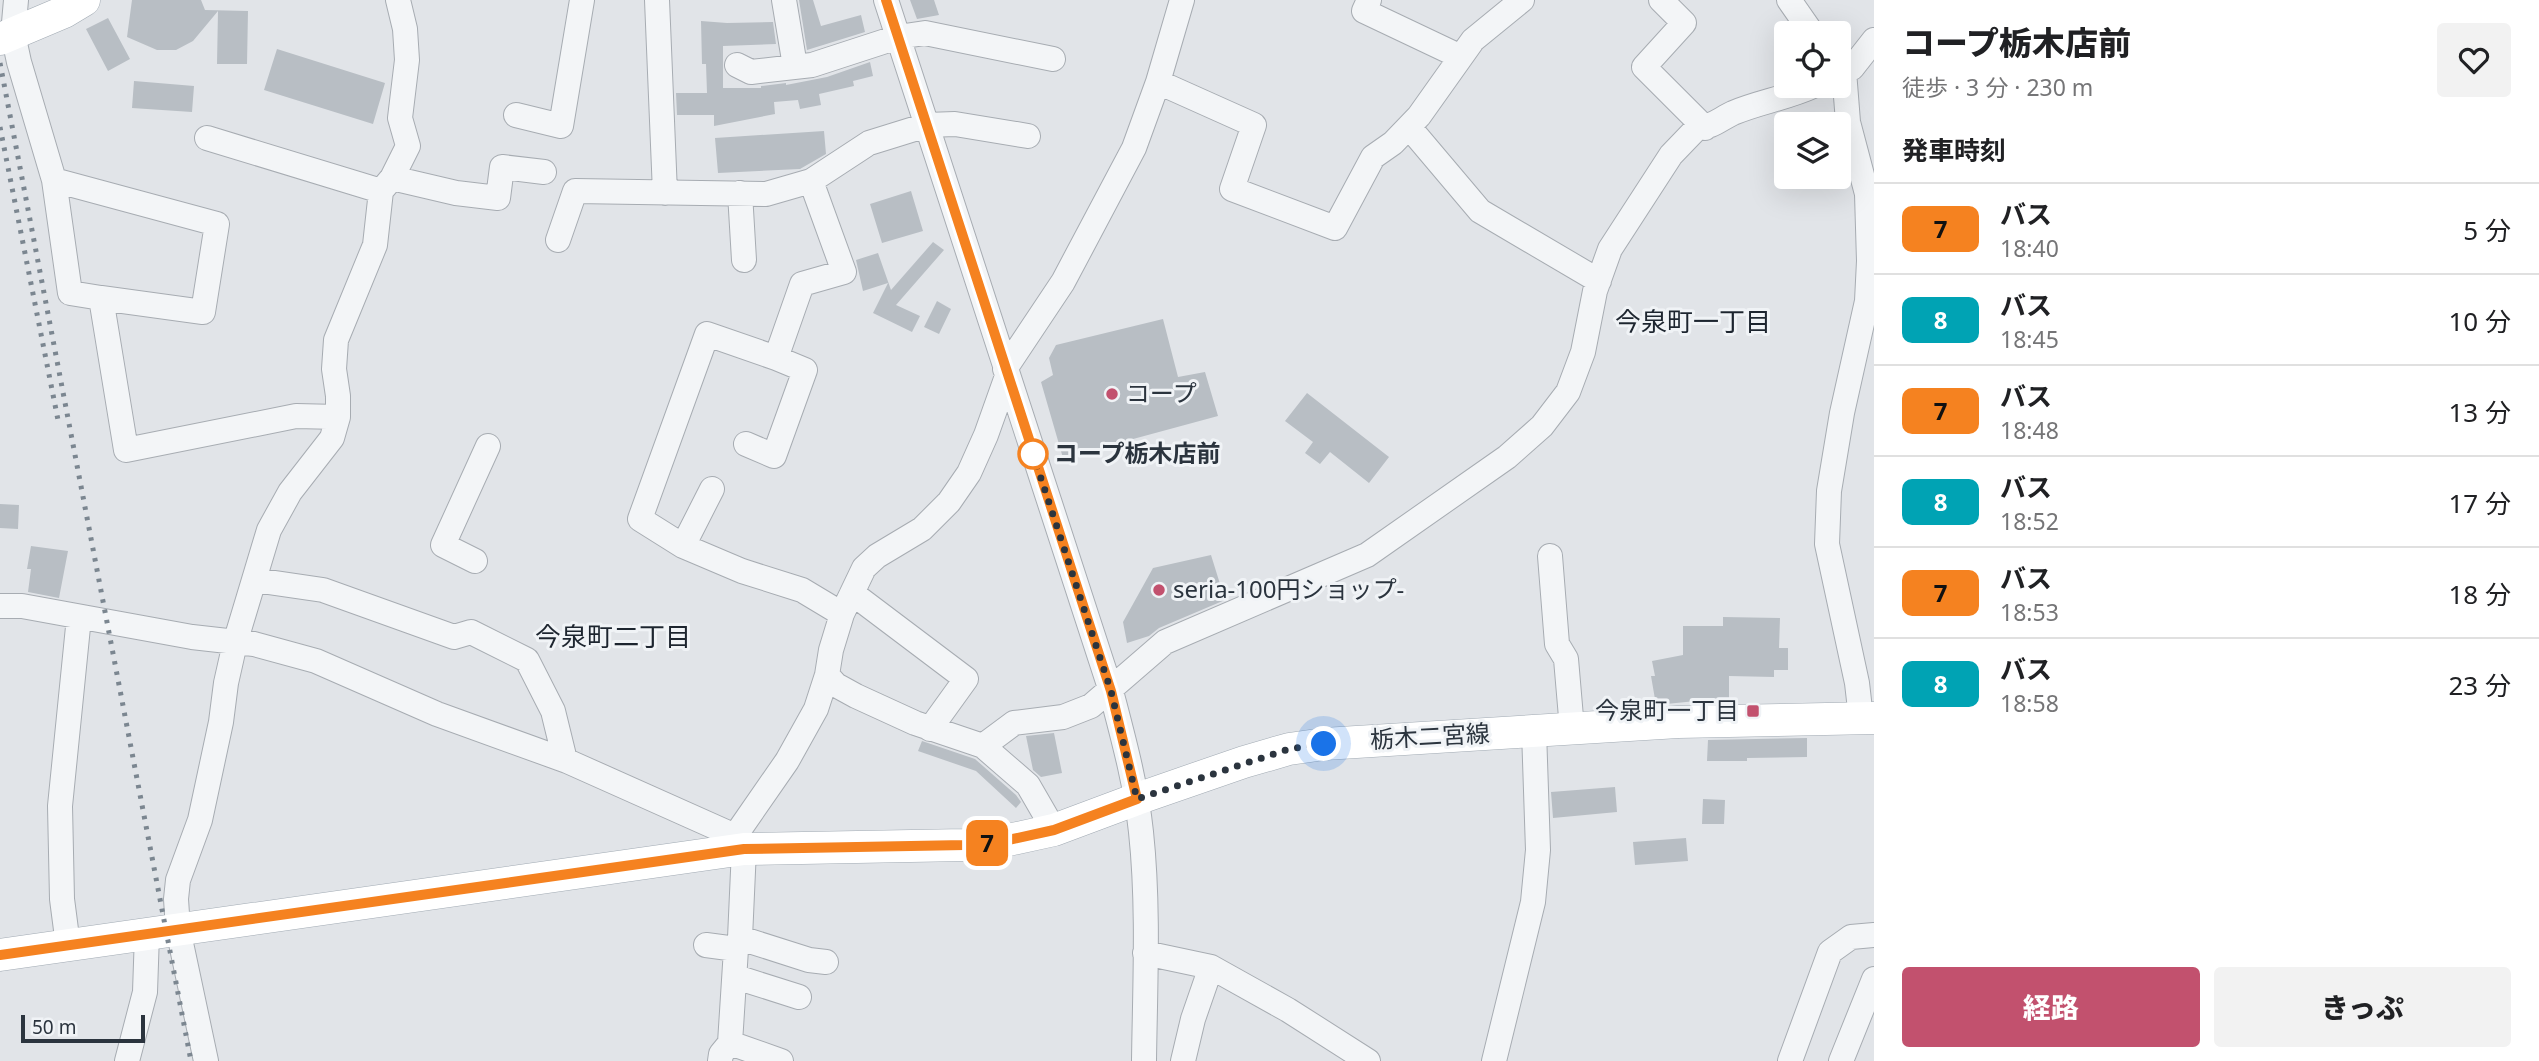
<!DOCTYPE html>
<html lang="ja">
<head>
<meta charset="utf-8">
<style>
	:root { --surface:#fff; --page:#f2f2f2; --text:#202124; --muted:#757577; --line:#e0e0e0; --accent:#c2516e }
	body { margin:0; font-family:"Noto Sans","Noto Sans JP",sans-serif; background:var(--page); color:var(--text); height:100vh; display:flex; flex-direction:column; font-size:26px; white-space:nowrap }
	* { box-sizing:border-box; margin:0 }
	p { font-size:23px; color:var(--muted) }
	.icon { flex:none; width:38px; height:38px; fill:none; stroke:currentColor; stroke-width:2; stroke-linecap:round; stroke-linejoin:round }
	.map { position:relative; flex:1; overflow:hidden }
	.details { display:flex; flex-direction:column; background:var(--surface); width:665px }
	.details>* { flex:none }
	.badge { padding:0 14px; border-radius:10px; font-size:24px; line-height:46px }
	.fabs { position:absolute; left:1774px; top:21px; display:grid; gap:14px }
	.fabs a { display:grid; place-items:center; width:77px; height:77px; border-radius:7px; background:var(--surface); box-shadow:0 7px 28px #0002; font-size:35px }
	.scale { position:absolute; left:21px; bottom:18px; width:124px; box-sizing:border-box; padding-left:7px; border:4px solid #2b343e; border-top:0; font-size:19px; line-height:24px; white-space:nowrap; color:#2b343e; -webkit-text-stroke:5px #f0f3f6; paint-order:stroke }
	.you { position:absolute; width:35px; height:35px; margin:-18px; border:5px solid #fff; border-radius:50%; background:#1a73e8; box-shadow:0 0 0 10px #1a73e833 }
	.map>.badge { position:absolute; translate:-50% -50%; box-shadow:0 0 0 4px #fff }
	h2 { padding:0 28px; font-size:26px; line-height:63px }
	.round { display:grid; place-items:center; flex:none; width:74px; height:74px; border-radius:7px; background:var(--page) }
	.headline { display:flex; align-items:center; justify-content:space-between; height:119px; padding:0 28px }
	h1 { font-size:33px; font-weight:800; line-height:52px }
	.primary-button { display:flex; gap:14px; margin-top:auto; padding:14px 28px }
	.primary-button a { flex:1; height:80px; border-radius:7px; background:var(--accent); color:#fff; font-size:28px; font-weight:800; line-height:80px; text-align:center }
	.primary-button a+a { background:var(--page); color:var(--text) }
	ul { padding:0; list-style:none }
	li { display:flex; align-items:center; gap:21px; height:91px; padding:0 28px; border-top:2px solid var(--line) }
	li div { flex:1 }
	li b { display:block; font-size:26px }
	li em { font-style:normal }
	li .badge { min-width:77px; font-weight:700; text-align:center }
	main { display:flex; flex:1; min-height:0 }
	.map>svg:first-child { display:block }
	.building { fill:#b8bec4 }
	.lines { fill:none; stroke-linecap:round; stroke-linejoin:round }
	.minor-casing { stroke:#a7acb2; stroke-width:26 }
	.major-casing { stroke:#a1aab3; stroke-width:33 }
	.minor { stroke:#f3f5f7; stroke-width:24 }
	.major { stroke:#fff; stroke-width:32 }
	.rail { stroke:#7b8690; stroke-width:5; stroke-dasharray:3.5 7; stroke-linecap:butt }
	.line-casing { stroke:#fff; stroke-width:16 }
	.line { stroke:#f58220; stroke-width:10 }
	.walk { stroke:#2b343e; stroke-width:7; stroke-dasharray:0 12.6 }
	.poi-dot { fill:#c2516e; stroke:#f0f3f6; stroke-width:2.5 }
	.stop-dot { fill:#fff; stroke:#f58220; stroke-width:3.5 }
	.labels { text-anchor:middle; stroke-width:6; stroke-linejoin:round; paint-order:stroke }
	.poi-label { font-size:24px; fill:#2b343e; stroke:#f0f3f6; text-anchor:start }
	.stop-label { font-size:24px; font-weight:bold; fill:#2b343e; stroke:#f0f3f6; text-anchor:start }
	.street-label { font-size:24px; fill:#2b343e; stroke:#f0f3f6 }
	.neighbourhood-label { font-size:26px; fill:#1d252f; stroke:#f0f3f6 }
</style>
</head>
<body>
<main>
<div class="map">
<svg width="1874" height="1061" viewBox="0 0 1874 1061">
	<rect width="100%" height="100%" fill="#e1e4e8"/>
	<!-- building -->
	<path class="building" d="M132 0H201L205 10 248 11 247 64H217L218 11 193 41 176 50H157L127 37Z
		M799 0H813L821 26 861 15 865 32 807 50Z
		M910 0H934L939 15 917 19Z
		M108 18 130 59 108 71 86 29Z
		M701 21 727 23 773 22 776 44 723 46V88H761V86L786 83V85L827 77 870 62 873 76 853 81 854 86 819 94 821 105 800 109 798 100 774 102 775 114 714 126V115H677L676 93H707L706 64H702Z
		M277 49 385 83 373 124 264 90Z
		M134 81 194 86 192 112 132 108Z
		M824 131 826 154 800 169 718 173 715 138Z
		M911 191 923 231 882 243 870 204Z
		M933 242 944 250 896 305 920 316 912 332 873 313 888 283 863 291 856 260 878 253 891 290Z
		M937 301 951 309 939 334 924 327Z
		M1163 319 1178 377 1205 372 1218 416 1063 458 1041 382 1053 375 1049 358 1056 345Z
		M1307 393 1389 457 1369 483 1330 452 1320 464 1305 453 1313 442 1285 421Z
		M0 504 19 505 18 529 0 528Z
		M31 546 68 551 59 598 28 592 31 569H27Z
		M1211 555 1225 600 1159 628 1149 636 1127 643 1123 622 1153 568Z
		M1723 617 1780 618 1779 648H1788V670H1774V677L1729 676V703H1696V701L1656 705 1651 676H1655L1652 661 1683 655V626H1723Z
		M1054 733 1062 773 1041 777 1033 770 1026 736Z
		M1807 738V757L1747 758V761H1707L1708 740Z
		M922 741 975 759 1016 795 1021 802 1016 808 976 771 918 751Z
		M1615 787 1617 812 1553 818 1551 792Z
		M1703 799 1725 800 1724 824H1702Z
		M1686 838 1688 861 1635 865 1633 842Z"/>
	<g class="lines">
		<!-- minor casing -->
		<g class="minor-casing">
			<path id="minor" d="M16 0 13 34 19 62 54 180 217 224 203 312 101 298
				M657 0 665 193
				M784 0 795 66
				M886 0 1111 691C1123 737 1136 784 1141 832 1149 907 1145 985 1144 1061
				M1369 0 1364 11 1461 57
				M1661 0 1684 23 1644 67 1705 128
				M1789 0 1812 33
				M737 65 751 72 812 65 898 37 925 33 1053 59
				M1844 71 1848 122 1867 194 1869 261 1867 301 1842 413 1829 491 1827 544 1857 683 1861 718
				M1839 73 1852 68 1874 40
				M1158 82 1254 125 1232 189 1335 228 1373 157 1393 143 1419 116 1473 40 1522 0
				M516 115 561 126 582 0
				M1409 127 1480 211 1599 281
				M207 138 381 191
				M392 178 456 193 498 198 502 167 544 172
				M54 180 70 293 101 298 126 450 296 416 338 417
				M740 193 744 260
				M558 240 575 191 766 194 811 181
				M776 358 802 284 844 272 811 181 869 143 927 125 955 124 1028 136
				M1005 369 1063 282 1134 148 1158 82 1182 0
				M683 546 712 489
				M1550 556 1557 644 1566 659 1572 729
				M475 561 443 545 488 446
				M255 580 323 590 454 637 471 632 527 660 553 711 565 760
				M852 593 966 679 930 729
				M0 606H22L192 637 254 644 316 661 437 714 567 761 735 836 744 849 740 938 736 949 730 1043 721 1054 720 1061
				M842 614 864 568 877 556 922 529 949 502 969 473 986 435 1007 376
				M827 675 836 685 856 696 915 723 983 746 1028 785 1054 830
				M983 746 1014 723 1063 717 1091 706 1165 642 1367 555 1507 457 1542 426 1568 392 1583 352 1595 291 1610 249 1671 155 1697 128C1711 128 1720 119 1733 113 1759 102 1787 98 1813 86
				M735 836 787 761 816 709 827 675 831 650 842 614 802 590 742 571 683 546 640 519 707 334 776 358 805 370 774 456 746 444
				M740 938 809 960 826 962
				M68 945 62 899 60 806 79 617
				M706 945 736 949
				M1145 953 1211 967 1288 1010 1368 1061
				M736 977 799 997
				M730 1043 781 1061
				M127 1061 145 992 147 934
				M206 1061 178 929 176 899 178 880 200 820 221 722 226 683 235 643 269 530 290 492 332 438 338 417V396L334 369 336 340 375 245 381 191 392 178 408 146 400 118 407 60 405 29 398 0
				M1183 1061 1193 1019 1211 967
				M1494 1061 1533 902 1538 850 1534 731
				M1790 1061 1830 952 1851 937 1874 935
				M1841 1061 1874 979"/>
		</g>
		<!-- major casing -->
		<g class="major-casing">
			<path id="major" d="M0 39 64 12 84 0
				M0 955 744 849 965 845 1008 840 1054 830 1137 799 1244 762 1289 749 1324 744 1678 722 1874 718"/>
		</g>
		<!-- minor -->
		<use href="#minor" class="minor"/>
		<!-- major -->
		<use href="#major" class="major"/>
		<!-- rail -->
		<path class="rail" d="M0 63 191 1061
			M0 127 59 425"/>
	</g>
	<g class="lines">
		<!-- line casing -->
		<g class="line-casing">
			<path id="line" d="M0 955 744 849 965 845 1008 840 1054 830 1137 799 1111 691 886 0"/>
		</g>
		<!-- line -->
		<use href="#line" class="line"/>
		<!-- walk -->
		<path class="walk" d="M1033 454 1031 448 1111 691 1137 799 1289 749 1324 744"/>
	</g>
	<!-- markers -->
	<g class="poi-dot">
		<circle cx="1112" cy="394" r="7"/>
		<circle cx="1159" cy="590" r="7"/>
		<rect x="1746" y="704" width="14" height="14" rx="3.5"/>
	</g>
	<circle class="stop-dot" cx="1033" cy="454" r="14"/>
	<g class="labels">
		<!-- poi labels -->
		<g class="poi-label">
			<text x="1126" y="402">コープ</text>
			<text x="1173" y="598">seria-100円ショップ-</text>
			<text x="1739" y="719" text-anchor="end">今泉町一丁目</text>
		</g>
		<!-- stop labels -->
		<g class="stop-label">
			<text x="1054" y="462">コープ栃木店前</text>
		</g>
		<!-- street labels -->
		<g class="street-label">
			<text transform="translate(1430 737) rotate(-3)" y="8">栃木二宮線</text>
		</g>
		<!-- neighbourhood labels -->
		<g class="neighbourhood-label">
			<text x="1693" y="331">今泉町一丁目</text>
			<text x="613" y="646">今泉町二丁目</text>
		</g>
	</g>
</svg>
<div class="fabs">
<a><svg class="icon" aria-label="locate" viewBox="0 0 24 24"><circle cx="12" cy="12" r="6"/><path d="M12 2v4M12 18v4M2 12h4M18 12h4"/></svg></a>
<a><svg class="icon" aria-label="layers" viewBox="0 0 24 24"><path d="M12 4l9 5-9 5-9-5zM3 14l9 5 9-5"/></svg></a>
</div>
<div class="scale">50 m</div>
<div class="you" style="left:1324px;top:744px"></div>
<b class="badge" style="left:987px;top:843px;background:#f58220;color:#111">7</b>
</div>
<section class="details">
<div class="headline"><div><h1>コープ栃木店前</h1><p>徒歩 · 3 分 · 230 m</p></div><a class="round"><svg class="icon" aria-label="heart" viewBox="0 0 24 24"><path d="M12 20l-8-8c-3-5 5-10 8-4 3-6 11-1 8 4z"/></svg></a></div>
<h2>発車時刻</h2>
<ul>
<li><span class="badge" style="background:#f58220;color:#111">7</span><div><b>バス</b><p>18:40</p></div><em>5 分</em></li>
<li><span class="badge" style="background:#00a3b4;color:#fff">8</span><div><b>バス</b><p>18:45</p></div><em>10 分</em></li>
<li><span class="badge" style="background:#f58220;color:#111">7</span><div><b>バス</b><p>18:48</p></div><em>13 分</em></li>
<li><span class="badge" style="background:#00a3b4;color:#fff">8</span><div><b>バス</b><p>18:52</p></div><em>17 分</em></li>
<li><span class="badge" style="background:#f58220;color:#111">7</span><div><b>バス</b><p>18:53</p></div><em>18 分</em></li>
<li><span class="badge" style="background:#00a3b4;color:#fff">8</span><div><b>バス</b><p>18:58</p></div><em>23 分</em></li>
</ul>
<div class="primary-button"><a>経路</a><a>きっぷ</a></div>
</section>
</main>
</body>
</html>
